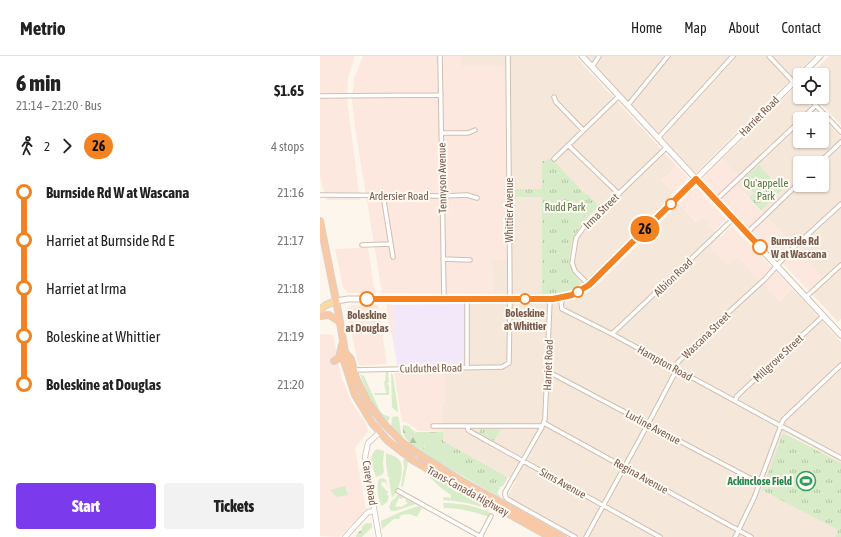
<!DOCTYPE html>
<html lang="en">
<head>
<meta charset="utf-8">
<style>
	:root { --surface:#fff; --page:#f2f2f2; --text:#222; --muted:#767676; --line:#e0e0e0; --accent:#7c3aed }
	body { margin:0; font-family:"Asap Condensed",sans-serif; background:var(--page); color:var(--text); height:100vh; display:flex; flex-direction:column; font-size:15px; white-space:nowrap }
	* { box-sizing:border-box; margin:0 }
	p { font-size:13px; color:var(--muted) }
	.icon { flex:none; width:22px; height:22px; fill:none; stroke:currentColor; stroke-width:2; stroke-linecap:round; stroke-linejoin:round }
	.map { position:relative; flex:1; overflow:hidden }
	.drawer { display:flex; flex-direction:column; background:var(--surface); width:320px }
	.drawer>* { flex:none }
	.badge { padding:0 8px; border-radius:13px; font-size:14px; line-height:26px }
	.buttons { position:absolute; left:473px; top:12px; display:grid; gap:8px }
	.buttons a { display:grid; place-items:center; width:36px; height:36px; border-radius:4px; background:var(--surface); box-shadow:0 1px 3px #0004; font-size:20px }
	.map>.badge { position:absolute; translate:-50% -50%; box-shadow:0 0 0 2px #fff }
	.legs { display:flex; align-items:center; gap:6px; height:44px; padding:0 16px; font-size:13px }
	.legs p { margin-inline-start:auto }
	.summary { display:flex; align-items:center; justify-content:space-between; height:68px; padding:0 16px }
	h1 { font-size:22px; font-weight:800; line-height:30px }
	.primary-button { display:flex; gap:8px; margin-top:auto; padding:8px 16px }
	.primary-button a { flex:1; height:46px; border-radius:4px; background:var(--accent); color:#fff; font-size:16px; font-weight:800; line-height:46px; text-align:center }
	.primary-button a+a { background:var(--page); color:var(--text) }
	ul { padding:0 16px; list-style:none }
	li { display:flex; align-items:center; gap:14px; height:48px; font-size:15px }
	li i { display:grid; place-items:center; width:6px; height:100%; margin:0 5px; background:currentColor }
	li i::after { content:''; width:10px; height:10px; margin:-5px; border:3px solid; border-radius:50%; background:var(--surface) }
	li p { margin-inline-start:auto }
	li:first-child i { background:linear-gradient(#0000 50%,currentColor 0) }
	li:last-child i { background:linear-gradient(currentColor 50%,#0000 0) }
	header { display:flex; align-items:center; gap:24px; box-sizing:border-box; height:56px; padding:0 20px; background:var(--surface); border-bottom:1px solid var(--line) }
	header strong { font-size:19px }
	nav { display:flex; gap:22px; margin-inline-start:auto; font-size:14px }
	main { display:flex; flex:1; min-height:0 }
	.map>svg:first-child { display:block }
	.residential { fill:#f5e8da; fill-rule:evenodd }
	.commercial { fill:#fde8e0 }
	.education { fill:#f3e8fa }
	.grass { fill:#d8ecc9 }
	.forest { fill:url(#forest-firs) }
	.park { fill:url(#park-tufts) }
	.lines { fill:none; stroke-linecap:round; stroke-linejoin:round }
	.minor-casing { stroke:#d1beb0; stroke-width:5.5 }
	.tertiary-casing { stroke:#d1beb0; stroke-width:6 }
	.secondary-casing { stroke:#d6c0b0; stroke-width:7 }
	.primary-casing { stroke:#dad1cd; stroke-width:8 }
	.trunk-casing { stroke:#dad1cd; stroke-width:8 }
	.minor { stroke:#fff; stroke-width:3.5 }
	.tertiary { stroke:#fff; stroke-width:4.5 }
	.secondary { stroke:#fff; stroke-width:5 }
	.primary { stroke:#fbd9a5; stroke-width:6 }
	.trunk { stroke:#f9c8a4; stroke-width:6 }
	.line-1-casing { stroke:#fff; stroke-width:9 }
	.line-1 { stroke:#f58220; stroke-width:6 }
	.stop-1-dot { fill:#fff; stroke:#f58220; stroke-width:2 }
	.labels { text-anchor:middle; stroke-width:4; stroke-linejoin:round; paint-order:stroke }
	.street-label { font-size:11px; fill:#7a5c4d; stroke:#fffaf3 }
	.park-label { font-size:11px; fill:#537a41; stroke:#fffaf3 }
	.stop-label { font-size:11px; font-weight:bold; fill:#7a5c4d; stroke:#fffaf3 }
	.leisure-label { font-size:11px; font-weight:bold; fill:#27864d; stroke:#fffaf3; text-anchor:end }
</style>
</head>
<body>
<header>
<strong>Metrio</strong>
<nav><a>Home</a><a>Map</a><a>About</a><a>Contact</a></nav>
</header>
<main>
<section class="drawer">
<div class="summary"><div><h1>6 min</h1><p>21:14 – 21:20 · Bus</p></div><b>$1.65</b></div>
<div class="legs"><svg class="icon" aria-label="walk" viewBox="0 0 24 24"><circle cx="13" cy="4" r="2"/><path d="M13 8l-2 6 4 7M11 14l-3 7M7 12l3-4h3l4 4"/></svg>2<svg class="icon" aria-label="forward" viewBox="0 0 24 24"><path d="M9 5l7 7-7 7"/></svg><b class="badge" style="background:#f58220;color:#111">26</b><p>4 stops</p></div>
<ul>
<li><i style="color:#f58220"></i><b>Burnside Rd W at Wascana</b><p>21:16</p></li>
<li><i style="color:#f58220"></i><span>Harriet at Burnside Rd E</span><p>21:17</p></li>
<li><i style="color:#f58220"></i><span>Harriet at Irma</span><p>21:18</p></li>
<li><i style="color:#f58220"></i><span>Boleskine at Whittier</span><p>21:19</p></li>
<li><i style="color:#f58220"></i><b>Boleskine at Douglas</b><p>21:20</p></li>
</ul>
<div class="primary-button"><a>Start</a><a>Tickets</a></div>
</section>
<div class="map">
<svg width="521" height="481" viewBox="0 0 521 481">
	<defs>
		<pattern id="forest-firs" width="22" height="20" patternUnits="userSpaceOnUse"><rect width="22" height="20" fill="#d8ecc9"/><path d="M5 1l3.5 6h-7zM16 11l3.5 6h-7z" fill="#b4c2a5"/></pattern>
		<pattern id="park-tufts" width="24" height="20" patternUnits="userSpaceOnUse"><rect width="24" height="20" fill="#d8ecc9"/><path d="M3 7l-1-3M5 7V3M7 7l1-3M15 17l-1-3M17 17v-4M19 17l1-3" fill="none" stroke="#b4c2a5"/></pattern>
	</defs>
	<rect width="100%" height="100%" fill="#fdf6ec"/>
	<!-- residential -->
	<path class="residential" d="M141 0H255L357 110 342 124 354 136 323 170 271 222 262 229 250 211 249 205 252 185 261 168 279 150 268 138 266 140 227 105H222V133H192L193 141H222V239L173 238 172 204 187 203 185 11 141 10Z
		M266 0H494L376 117Z
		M509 0H521V69L495 41H502V19H490Z
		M473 33 521 81V263L518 266 489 235 502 221 441 155 462 134 434 137 429 142 412 125 418 120 402 103ZM480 63H502V85H480ZM480 107H502V129H480Z
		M359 148 376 166 383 161 401 181 391 191 408 210 418 201 459 245 472 232 521 286V407L466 377 462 379 519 474 515 481H259L187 441 196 425 123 385V347H125V309H146V248L237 247 249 245 264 239 278 228Z"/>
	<!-- commercial -->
	<path class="commercial" d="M0 0H35L28 22 27 43 40 144H6L0 120Z
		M43 0H141V10H185L187 203 172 204 173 238 62 237 35 72 32 44 34 23Z
		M402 103 418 120 412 125 503 221 489 235 382 123Z
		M357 110 368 122 354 136 342 124Z
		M374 132 378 133 406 163 395 174 383 161 377 166 359 148Z
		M412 170 472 232 459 245 418 202 408 210 391 191Z
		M37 192H48L55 237H28L23 231 15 193Z
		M66 248 72 249 74 277H70Z
		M32 249H58L67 308 40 310 38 307 27 256 29 251Z
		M0 278 13 279 22 324 24 327 31 345 47 369 48 375 35 392 46 454 19 481 0 480Z
		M74 317H125V347H123V376L99 375 85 366H82Z"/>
	<!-- education -->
	<path class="education" d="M146 248V309L77 310 72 277H74L72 249Z"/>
	<!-- grass -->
	<path class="grass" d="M66 315 68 316 69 326 67 328 69 329V339H55L54 337H66L64 326 65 325Z
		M71 317 73 319 78 354 77 356 72 351Z
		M40 318 44 320 60 355 64 359 70 361 67 368 50 344Z
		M77 360 79 362 81 377 84 383 71 371 72 361Z
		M92 373 96 376H108L177 429 180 432 177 437 181 442 106 399 100 395 102 392 104 393 105 388Z
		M57 393 64 395 63 407 64 416 62 419 56 421C53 412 47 399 57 393Z
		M66 397C71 399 77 400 80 405 85 413 79 436 72 442L69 424 70 422 68 421 66 409 67 408 66 407Z
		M85 402 177 455C171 456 162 451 155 449 145 446 134 445 123 444L124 441 131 442V439L121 432 101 413 88 406 83 431 81 430 84 411 83 405Z
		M63 422 66 424 67 430 65 426H62L61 429 69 437H67V439L69 440 67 446 62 450C58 445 56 429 59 423Z
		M25 430 28 439 17 441 10 434Z
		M79 438 83 441 82 443 79 442 75 450 78 451 79 450 81 451 88 447 85 445 86 443 96 448 75 455H71L69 451 71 446Z
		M123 447C140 447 157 450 173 458L170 461C155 456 140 452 124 452Z
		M98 450 102 452 97 461 89 458 81 459 79 463H74L62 473 61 465 78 457Z"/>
	<!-- forest -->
	<path class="forest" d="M83 369 89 370 95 377 105 384 104 393 102 392 100 395C91 387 81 383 83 369Z
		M47 467H52V471L42 481H36V479L42 473V470Z"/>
	<!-- park -->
	<path class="park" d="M227 103H232L266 139 268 138 279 150 261 168 252 185 249 205 250 211 262 229 245 236 222 239V141H193L192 133H222V105H227Z
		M439 109 462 134 441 155 429 142 434 137 422 124Z
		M161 373H181L174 385 159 377Z
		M105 376H123V385L188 421 183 430 174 433 134 410 136 406 117 396Z
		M464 377 521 407V481H515L518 474 442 434 462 379Z"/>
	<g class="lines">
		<!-- minor casing -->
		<g class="minor-casing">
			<path id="minor" d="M120 0 124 243
				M449 0 480 33
				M272 11 279 0
				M0 40 121 39
				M234 41 236 46 263 74
				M488 41 521 76
				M308 49 348 0
				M482 63 496 49
				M121 77H148L155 74
				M338 82 413 0
				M248 89 299 138
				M234 103 299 40
				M499 107 521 86
				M0 139 122 140 147 139 157 142
				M63 139 73 201
				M396 144 480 65
				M427 177 480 126
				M42 189 71 188
				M123 203 150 204
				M269 229 255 215 252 207 256 182 264 171 346 92
				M486 241 521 209
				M244 242 241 247 242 253 292 278 459 369
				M230 243 225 363 222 371 185 436V440L187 443 255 481
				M292 278 413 163
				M147 311V243
				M33 314 182 311 189 307 190 244 188 0
				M227 315 439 427
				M415 345 417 340 503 260
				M224 367 418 474
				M461 368 464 363 521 309
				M113 370H220L222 371
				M148 371V374L151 376 340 481
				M463 371 521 402
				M78 435 161 481
				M419 473 434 442 460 372
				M420 475 431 481
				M160 481 171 460
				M266 481 328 368 355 317 358 306 398 266 445 223 471 194 521 148
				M415 481 418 476"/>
		</g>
		<!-- tertiary casing -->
		<g class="tertiary-casing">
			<path id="tertiary" d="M59 377 48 387 45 401 59 481
				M25 481 48 456 54 455"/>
		</g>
		<!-- secondary casing -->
		<g class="secondary-casing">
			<path id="secondary" d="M262 0 521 279
				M481 19 500 0
				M16 245 28 243H233C246 242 258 237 269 229L480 20"/>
		</g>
		<!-- primary casing -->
		<g class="primary-casing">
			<path id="primary" d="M0 254 6 249 16 245"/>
		</g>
		<!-- trunk casing -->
		<g class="trunk-casing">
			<path id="trunk" d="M0 165 18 255 25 296 24 305 35 339 52 367 68 385 94 405 230 481
				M0 260 9 259 20 266
				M25 296 31 303 36 322 48 347 63 367 83 387 100 399 140 424 243 481
				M14 305 19 302 22 289"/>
		</g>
		<!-- minor -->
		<use href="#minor" class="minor"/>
		<!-- tertiary -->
		<use href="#tertiary" class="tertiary"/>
		<!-- secondary -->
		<use href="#secondary" class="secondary"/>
		<!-- primary -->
		<use href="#primary" class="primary"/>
		<!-- trunk -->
		<use href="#trunk" class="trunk"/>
	</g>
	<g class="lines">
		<!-- line-1 casing -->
		<g class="line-1-casing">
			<path id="line-1" d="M47 243H233L252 239 269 229 376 123 440 191"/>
		</g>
		<!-- line-1 -->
		<use href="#line-1" class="line-1"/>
	</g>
	<!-- icons -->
	<defs>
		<g id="stadium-ring" transform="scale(1)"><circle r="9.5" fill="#fffaf3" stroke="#2e9e5b" stroke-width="1.5"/><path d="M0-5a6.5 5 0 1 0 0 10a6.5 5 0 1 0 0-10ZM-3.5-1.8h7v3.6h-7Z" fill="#2e9e5b"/></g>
	</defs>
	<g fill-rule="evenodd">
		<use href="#stadium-ring" x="486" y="425"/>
	</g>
	<!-- markers -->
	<g class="stop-1-dot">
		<circle cx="351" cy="148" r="5"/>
		<circle cx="440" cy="191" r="7"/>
		<circle cx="258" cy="236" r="5"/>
		<circle cx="47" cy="243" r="7"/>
		<circle cx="205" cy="243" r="5"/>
	</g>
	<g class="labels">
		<!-- street labels -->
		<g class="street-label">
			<text transform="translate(439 60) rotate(-45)" y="4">Harriet Road</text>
			<text transform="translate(122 122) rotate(-91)" y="4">Tennyson Avenue</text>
			<text x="79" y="144">Ardersier Road</text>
			<text transform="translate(189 154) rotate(-90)" y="4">Whittier Avenue</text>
			<text transform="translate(281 155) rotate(-45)" y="4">Irma Street</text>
			<text transform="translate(353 221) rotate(-44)" y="4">Albion Road</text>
			<text transform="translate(386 279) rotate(-44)" y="4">Wascana Street</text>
			<text transform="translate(458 302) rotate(-43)" y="4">Millgrove Street</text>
			<text transform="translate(345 307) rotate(29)" y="4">Hampton Road</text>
			<text transform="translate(228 309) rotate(-88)" y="4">Harriet Road</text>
			<text transform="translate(111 312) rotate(-1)" y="4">Culduthel Road</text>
			<text transform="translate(333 371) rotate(28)" y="4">Lurline Avenue</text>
			<text transform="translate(321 420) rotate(29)" y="4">Regina Avenue</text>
			<text transform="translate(50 427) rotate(81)" y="4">Carey Road</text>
			<text transform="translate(243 427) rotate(29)" y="4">Sims Avenue</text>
			<text transform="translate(148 435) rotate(29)" y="4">Trans-Canada Highway</text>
		</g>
		<!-- park labels -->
		<g class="park-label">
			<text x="446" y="131">Qu'appelle<tspan x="446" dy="13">Park</tspan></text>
			<text x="245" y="155">Rudd Park</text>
		</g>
		<!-- stop labels -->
		<g class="stop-label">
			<text x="451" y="189" text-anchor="start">Burnside Rd<tspan x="451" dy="13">W at Wascana</tspan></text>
			<text x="205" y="261">Boleskine<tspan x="205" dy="13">at Whittier</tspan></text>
			<text x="47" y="263">Boleskine<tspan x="47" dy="13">at Douglas</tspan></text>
		</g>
		<!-- leisure labels -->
		<g class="leisure-label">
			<text x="472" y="429">Ackinclose Field</text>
		</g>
	</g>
</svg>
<div class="buttons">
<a><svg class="icon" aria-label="locate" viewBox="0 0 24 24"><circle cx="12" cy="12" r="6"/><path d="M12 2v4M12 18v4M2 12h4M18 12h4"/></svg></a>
<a>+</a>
<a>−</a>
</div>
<b class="badge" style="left:325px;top:173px;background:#f58220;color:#111">26</b>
</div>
</main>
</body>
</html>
